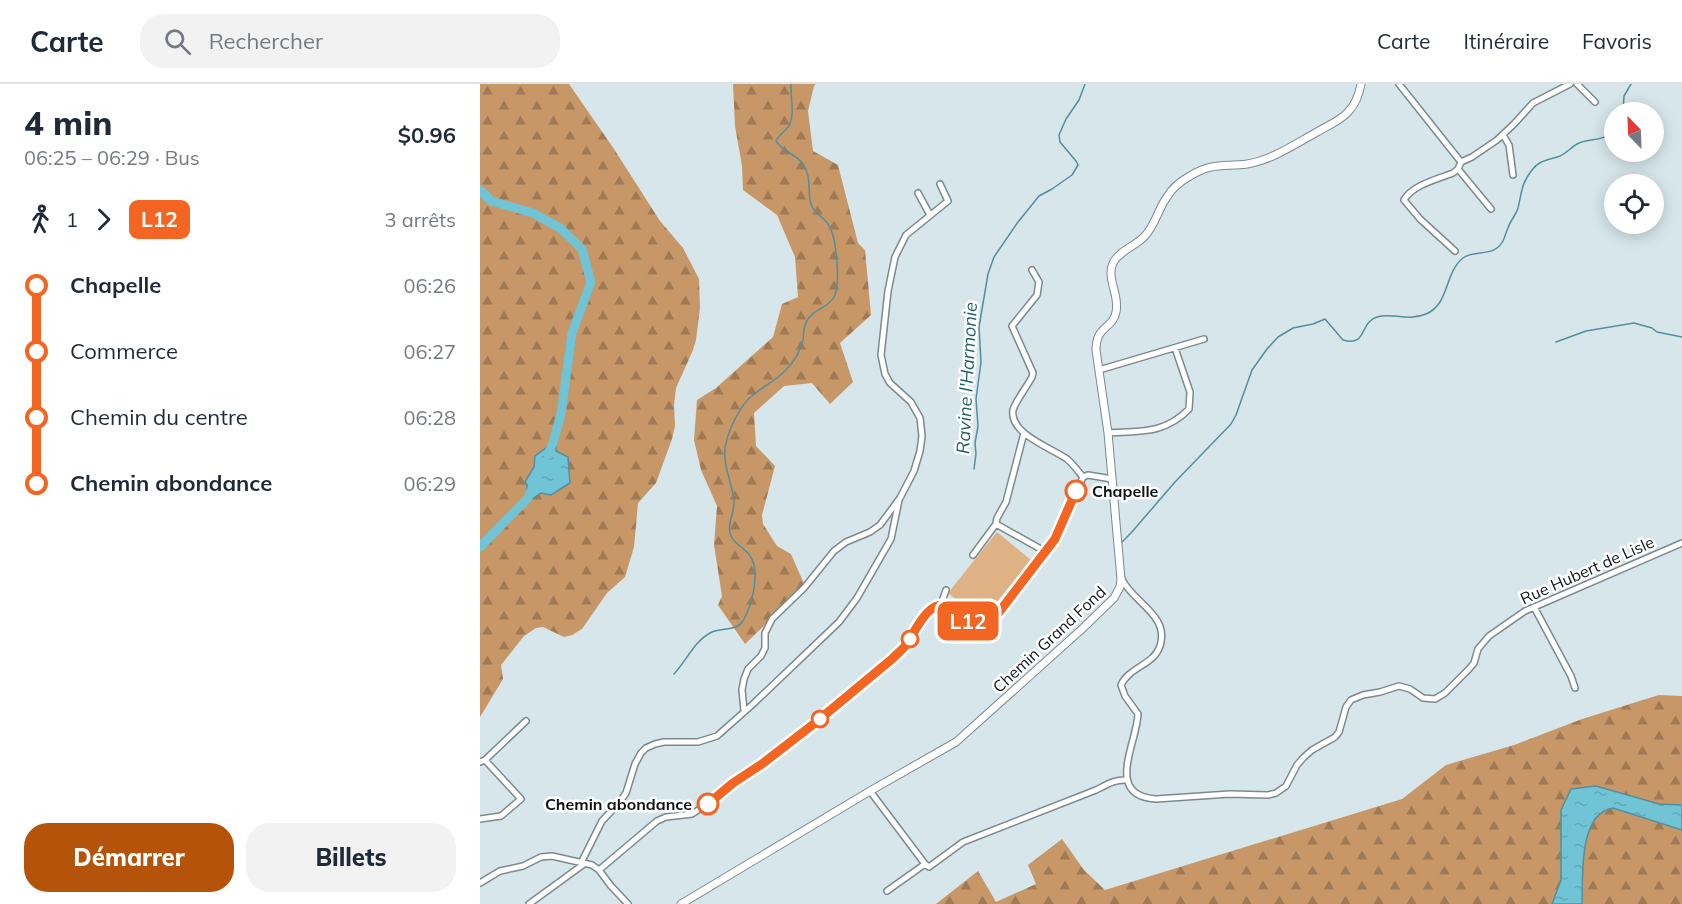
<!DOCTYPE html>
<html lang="fr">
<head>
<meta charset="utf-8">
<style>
	:root { --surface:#fff; --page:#f2f2f3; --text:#1f2937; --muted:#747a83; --line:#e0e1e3; --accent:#b45309 }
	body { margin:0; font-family:Mulish,sans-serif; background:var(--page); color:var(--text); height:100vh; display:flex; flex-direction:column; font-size:22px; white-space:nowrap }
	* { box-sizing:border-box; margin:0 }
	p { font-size:20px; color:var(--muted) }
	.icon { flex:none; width:33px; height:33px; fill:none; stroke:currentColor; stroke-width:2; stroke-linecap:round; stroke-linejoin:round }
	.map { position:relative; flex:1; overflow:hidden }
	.drawer { display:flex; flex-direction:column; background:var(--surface); width:480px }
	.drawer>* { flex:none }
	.badge { padding:0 12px; border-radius:9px; font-size:21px; line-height:39px }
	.needle { width:39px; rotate:337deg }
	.controls { position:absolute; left:1124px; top:18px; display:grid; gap:12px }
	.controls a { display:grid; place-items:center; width:60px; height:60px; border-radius:50%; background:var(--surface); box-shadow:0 3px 15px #0003; font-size:30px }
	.map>.badge { position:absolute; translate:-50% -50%; box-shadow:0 0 0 3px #fff }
	.legs { display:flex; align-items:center; gap:9px; height:66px; padding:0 24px; font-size:20px }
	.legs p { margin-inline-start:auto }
	.head { display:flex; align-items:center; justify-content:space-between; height:102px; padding:0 24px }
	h1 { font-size:33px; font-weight:800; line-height:45px }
	.action { display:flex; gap:12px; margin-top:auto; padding:12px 24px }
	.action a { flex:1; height:69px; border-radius:24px; background:var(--accent); color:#fff; font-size:24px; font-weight:800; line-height:69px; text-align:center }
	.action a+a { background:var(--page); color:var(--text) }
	ul { padding:0 24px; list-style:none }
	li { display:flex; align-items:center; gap:21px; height:66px; font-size:22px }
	li i { display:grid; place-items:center; width:9px; height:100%; margin:0 8px; background:currentColor }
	li i::after { content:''; width:15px; height:15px; margin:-8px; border:4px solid; border-radius:50%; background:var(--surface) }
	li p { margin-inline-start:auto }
	li:first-child i { background:linear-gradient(#0000 50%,currentColor 0) }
	li:last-child i { background:linear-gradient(currentColor 50%,#0000 0) }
	header { display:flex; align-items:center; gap:36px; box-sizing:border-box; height:84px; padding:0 30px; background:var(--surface); border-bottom:2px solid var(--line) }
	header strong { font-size:28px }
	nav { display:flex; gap:33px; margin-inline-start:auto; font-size:21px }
	.search { width:420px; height:54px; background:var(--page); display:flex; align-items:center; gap:15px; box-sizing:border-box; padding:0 21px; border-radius:24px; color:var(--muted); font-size:22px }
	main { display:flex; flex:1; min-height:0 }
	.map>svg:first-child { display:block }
	.forest { fill:url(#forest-firs) }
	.park { fill:#dfb286 }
	.water { fill:url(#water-ripples); stroke:#538f9c; stroke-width:1.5 }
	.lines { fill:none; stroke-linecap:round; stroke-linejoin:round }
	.stream { stroke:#538f9c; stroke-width:1.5 }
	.river { stroke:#70c4d6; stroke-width:9 }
	.minor-casing { stroke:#7b8a8d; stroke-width:8 }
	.tertiary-casing { stroke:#7b8a8d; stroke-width:9 }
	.minor { stroke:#fff; stroke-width:5 }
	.tertiary { stroke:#fff; stroke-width:7 }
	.line-1-casing { stroke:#fff; stroke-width:14 }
	.line-1 { stroke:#f26522; stroke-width:9 }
	.stop-1-dot { fill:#fff; stroke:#f26522; stroke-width:3 }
	.labels { text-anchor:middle; stroke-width:5; stroke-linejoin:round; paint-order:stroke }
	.stop-label { font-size:16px; font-weight:bold; fill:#0e1314; stroke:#fff; text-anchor:start }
	.street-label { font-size:16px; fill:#0e1314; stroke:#fff }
	.water-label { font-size:18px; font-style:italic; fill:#195e6b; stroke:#fff }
</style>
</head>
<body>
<header>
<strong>Carte</strong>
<div class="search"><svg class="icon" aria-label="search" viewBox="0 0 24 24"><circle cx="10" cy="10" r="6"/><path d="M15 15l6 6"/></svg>Rechercher</div>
<nav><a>Carte</a><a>Itinéraire</a><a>Favoris</a></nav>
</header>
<main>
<section class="drawer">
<div class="head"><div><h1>4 min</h1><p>06:25 – 06:29 · Bus</p></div><b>$0.96</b></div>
<div class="legs"><svg class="icon" aria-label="walk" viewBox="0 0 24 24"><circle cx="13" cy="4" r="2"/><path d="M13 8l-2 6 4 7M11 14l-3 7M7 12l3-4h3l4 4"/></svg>1<svg class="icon" aria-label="forward" viewBox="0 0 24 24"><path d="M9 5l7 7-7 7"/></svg><b class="badge" style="background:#f26522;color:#fff">L12</b><p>3 arrêts</p></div>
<ul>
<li><i style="color:#f26522"></i><b>Chapelle</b><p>06:26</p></li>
<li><i style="color:#f26522"></i><span>Commerce</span><p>06:27</p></li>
<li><i style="color:#f26522"></i><span>Chemin du centre</span><p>06:28</p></li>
<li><i style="color:#f26522"></i><b>Chemin abondance</b><p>06:29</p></li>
</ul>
<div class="action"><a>Démarrer</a><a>Billets</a></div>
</section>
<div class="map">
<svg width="1202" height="820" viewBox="0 0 1202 820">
	<defs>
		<pattern id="forest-firs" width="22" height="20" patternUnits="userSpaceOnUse" patternTransform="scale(1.5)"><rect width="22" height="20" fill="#c79768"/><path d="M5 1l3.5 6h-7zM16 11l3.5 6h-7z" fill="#a07a54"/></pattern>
		<pattern id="water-ripples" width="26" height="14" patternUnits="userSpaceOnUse" patternTransform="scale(1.5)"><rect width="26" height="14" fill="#70c4d6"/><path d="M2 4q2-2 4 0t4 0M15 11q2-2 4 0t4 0" fill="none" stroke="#60a8b7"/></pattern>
	</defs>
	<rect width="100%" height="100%" fill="#d6e6ea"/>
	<!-- forest -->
	<path class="forest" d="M0 0H89L134 65 180 137 203 164 219 195 220 224 216 256 213 266 196 304 194 321 195 342 192 355 176 399 158 419 154 463 145 493 127 509 102 545 92 551 84 553 63 543 56 544 44 552 21 581 23 595 0 633Z
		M253 0H336L334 2 328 27 333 67 358 81 378 159 385 166 391 231 360 259 373 298 350 320 332 299 304 302 274 329 276 362 295 382 282 431 283 440 297 462 311 470 325 502 265 560 238 521 242 512 234 461 237 422 221 386 214 356 217 316 236 304 293 253 302 220 318 213 315 173 297 131 263 106 262 82 255 42Z
		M1179 611 1202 612V721L1179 720 1116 703 1091 705 1081 726V796L1072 820H456L498 787 516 818 556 800 548 781 582 755 604 786 625 806 922 715 966 681 1034 661 1102 635Z
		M1133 724 1202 746V820H1102C1103 794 1098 730 1133 724Z"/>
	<!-- park -->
	<path class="park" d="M517 448 551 476 502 536 468 509Z"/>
	<!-- water -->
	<path class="water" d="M70 361H76V367L88 373 90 399 71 411 61 409 52 415 47 411V401L45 398 54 383 55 372Z
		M1116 702 1179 720 1202 721V746L1133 724C1098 729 1103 794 1102 820H1072L1081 796V726L1091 705Z"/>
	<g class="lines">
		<!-- stream -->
		<path class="stream" d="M1143 28 1144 12 1151 0
			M1076 258 1106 247 1154 239 1172 244 1177 248 1202 253
			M494 385 496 370 495 359 498 342 496 315 501 278 499 243 508 190 514 173 538 138 559 112 572 105 592 91 598 81 596 77 580 58 579 51 586 35 599 16 605 0
			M641 459 651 449 695 398 751 340 756 331 772 286 787 265 798 253 813 244 833 240 845 235 863 256C888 263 879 238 897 233 913 228 926 238 946 230 970 220 964 189 983 174 995 165 1014 174 1023 157 1025 153 1026 148 1028 144 1030 137 1036 131 1038 124 1042 108 1041 100 1052 86 1059 76 1069 76 1080 72 1087 69 1092 62 1099 59 1112 53 1127 59 1134 43
			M194 590C206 577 215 557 230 549 241 543 256 548 263 537 272 521 281 488 270 472 265 464 255 461 251 452 246 442 255 428 254 417 252 397 241 379 246 359 249 345 261 320 272 312 282 303 295 297 305 287 313 279 320 268 323 256 324 251 323 244 326 239 331 225 350 224 355 211 360 198 357 152 348 140 343 132 334 130 331 120 327 106 332 93 323 80 316 70 303 68 296 57 298 51 304 49 308 43 316 32 310 13 311 0"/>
		<!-- river -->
		<path class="river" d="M0 106 11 117 53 129 80 144 102 165 111 198 92 249 81 330 73 359 68 370
			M0 463 48 414 53 402"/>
		<!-- minor casing -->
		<g class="minor-casing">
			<path id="minor" d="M919 0 981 78 978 85 973 89C958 95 932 101 924 116L940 135 975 167
				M1097 0 1115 18
				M1023 51 1029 61 1033 91
				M981 78 992 73 1017 56 1034 40 1053 19 1090 0
				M978 85 1011 125
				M438 109 450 131
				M552 186 559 198 557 211 532 242 553 289 552 293C548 301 535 318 533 326 529 350 572 364 587 375 593 380 598 387 603 393
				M619 286 724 255
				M628 349C660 347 685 350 709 325L710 308 695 264
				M516 440 566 468
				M493 471 516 440 517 434 526 418 544 349
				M642 495C652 518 690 531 680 562 674 581 649 583 641 601L645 612 658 630C657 659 624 712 676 715L750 710 788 711 796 709 806 702 817 681 823 674 832 666 855 653 859 648 866 623 871 616 883 611 900 608 919 602 930 605 943 614 955 615 965 609 989 585 994 579 998 565 1009 552 1045 527 1202 459
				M461 520 466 506
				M1054 523 1091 592 1095 604
				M264 626 262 606 264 595 268 585 281 572 285 564V549L292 535 324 504 354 467 366 458 390 448 400 441 420 414 434 387 440 367 442 352 440 334 431 318 410 299 405 290 401 271 408 207 415 173 426 151 468 117 460 100
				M0 678 5 676 46 637
				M390 707 445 780
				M0 735 21 732 41 715 5 676
				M101 779 122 737 139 719 146 709 155 680 161 669 166 664 175 660 184 658H218L237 652 272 621 359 538 377 514 411 455 419 416
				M119 786 177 737 186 733 212 730 232 717 253 698 282 680 335 639 424 564 452 524C475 510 488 557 513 536L575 455 603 393 608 391 632 395
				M0 799 20 787 43 782 61 773 72 772 112 781 119 786 131 802 148 820
				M407 807 445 780 449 783 483 758 616 706C626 701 635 695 647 696
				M49 820 104 780"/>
		</g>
		<!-- tertiary casing -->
		<g class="tertiary-casing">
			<path id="tertiary" d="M201 820 390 707 476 658 602 545 634 514 640 503 641 495 628 349 616 266C616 241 633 245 636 228 640 211 626 195 633 179 639 167 655 162 664 153 675 142 678 125 687 113 692 104 701 97 710 92 732 78 745 83 767 80 792 76 815 60 837 48 847 42 860 37 868 28 876 20 879 11 881 0"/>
		</g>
		<!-- minor -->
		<use href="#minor" class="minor"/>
		<!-- tertiary -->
		<use href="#tertiary" class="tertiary"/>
	</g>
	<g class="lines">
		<!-- line-1 casing -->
		<g class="line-1-casing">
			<path id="line-1" d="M228 720 253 699 282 680 335 639 412 575C417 570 422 566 426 561 435 548 448 516 466 522L498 542 503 543 513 536 575 455 596 407"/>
		</g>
		<!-- line-1 -->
		<use href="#line-1" class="line-1"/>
	</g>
	<!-- markers -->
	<g class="stop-1-dot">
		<circle cx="596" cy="407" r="10"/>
		<circle cx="430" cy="555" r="8"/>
		<circle cx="340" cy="635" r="8"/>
		<circle cx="228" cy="720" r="10"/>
	</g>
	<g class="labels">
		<!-- stop labels -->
		<g class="stop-label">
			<text x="612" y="413">Chapelle</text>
			<text x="212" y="726" text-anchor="end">Chemin abondance</text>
		</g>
		<!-- street labels -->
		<g class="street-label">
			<text transform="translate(1107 486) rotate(-24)" y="6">Rue Hubert de Lisle</text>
			<text transform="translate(569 555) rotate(-43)" y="6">Chemin Grand Fond</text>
		</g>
		<!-- water labels -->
		<g class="water-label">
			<text transform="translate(487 294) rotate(-87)" y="6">Ravine l'Harmonie</text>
		</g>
	</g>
</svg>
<div class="controls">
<a><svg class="needle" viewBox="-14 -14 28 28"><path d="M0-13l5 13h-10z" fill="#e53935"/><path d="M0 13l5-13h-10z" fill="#747a83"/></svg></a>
<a><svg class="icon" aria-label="locate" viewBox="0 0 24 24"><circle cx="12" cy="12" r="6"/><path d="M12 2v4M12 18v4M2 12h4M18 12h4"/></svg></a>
</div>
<b class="badge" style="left:488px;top:537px;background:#f26522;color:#fff">L12</b>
</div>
</main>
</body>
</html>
